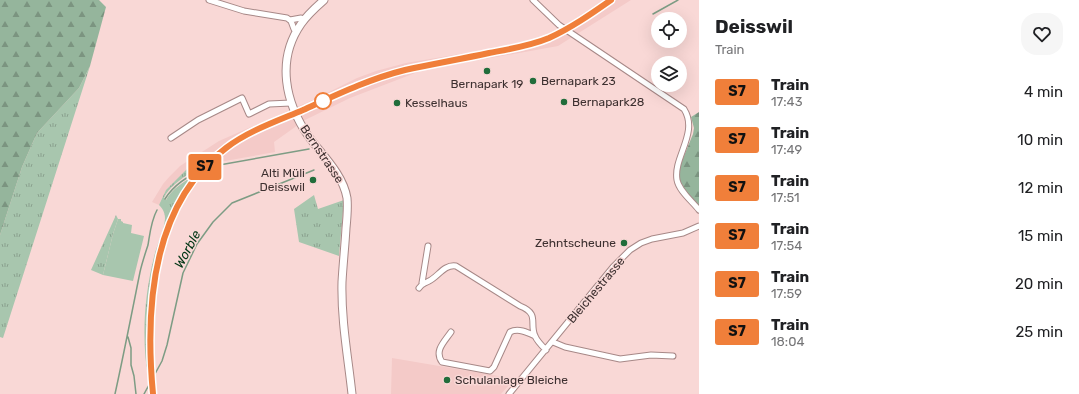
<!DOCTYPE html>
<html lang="en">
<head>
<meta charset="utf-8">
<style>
	:root { --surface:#fff; --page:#f6f6f6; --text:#202124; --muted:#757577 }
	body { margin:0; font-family:Rubik,sans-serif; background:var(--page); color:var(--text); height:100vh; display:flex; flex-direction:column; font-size:15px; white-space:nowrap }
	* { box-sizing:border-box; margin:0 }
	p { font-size:13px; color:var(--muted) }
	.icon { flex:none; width:22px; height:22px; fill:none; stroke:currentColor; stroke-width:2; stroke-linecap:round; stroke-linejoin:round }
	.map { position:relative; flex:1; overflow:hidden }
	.details { display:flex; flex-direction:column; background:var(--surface); width:380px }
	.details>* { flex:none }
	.badge { padding:0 8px; border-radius:3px; font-size:14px; line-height:26px }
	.tools { position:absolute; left:651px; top:12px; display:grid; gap:8px }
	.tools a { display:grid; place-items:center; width:36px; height:36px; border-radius:50%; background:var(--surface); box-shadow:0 4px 16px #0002; font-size:20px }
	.map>.badge { position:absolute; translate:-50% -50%; box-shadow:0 0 0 2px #fff }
	.round { display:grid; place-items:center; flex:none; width:42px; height:42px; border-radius:16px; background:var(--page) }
	.headline { display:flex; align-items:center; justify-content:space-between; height:68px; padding:0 16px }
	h1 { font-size:19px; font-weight:700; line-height:30px }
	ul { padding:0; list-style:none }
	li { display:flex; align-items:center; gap:12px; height:48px; padding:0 16px }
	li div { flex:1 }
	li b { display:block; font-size:15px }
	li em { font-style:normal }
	li .badge { min-width:44px; font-weight:700; text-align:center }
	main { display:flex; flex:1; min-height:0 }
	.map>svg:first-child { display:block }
	.built { fill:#f4cac8 }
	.grass { fill:url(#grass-tufts) }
	.forest { fill:url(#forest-firs) }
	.pitch { fill:#a8c6ae }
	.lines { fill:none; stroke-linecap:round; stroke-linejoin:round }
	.stream { stroke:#7d9c84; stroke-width:1.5 }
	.street-casing { stroke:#a78887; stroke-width:7 }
	.secondary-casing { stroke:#a78887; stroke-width:9 }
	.street { stroke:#fff; stroke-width:5 }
	.secondary { stroke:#fff; stroke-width:7 }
	.rail-casing { stroke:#635252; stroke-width:3 }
	.rail { stroke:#f9d8d6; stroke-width:1.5; stroke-dasharray:4.5; stroke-linecap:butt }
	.line-casing { stroke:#fff; stroke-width:9 }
	.line { stroke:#f07f3a; stroke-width:6 }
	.poi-dot { fill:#216d3b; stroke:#f9d8d6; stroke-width:1.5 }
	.stop-dot { fill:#fff; stroke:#f07f3a; stroke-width:2 }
	.labels { text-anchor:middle; stroke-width:3; stroke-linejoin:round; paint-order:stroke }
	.poi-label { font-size:12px; fill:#3d3030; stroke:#f9d8d6; text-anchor:start }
	.street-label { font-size:12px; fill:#3d3030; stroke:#f9d8d6 }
	.water-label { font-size:13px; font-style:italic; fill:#003615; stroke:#f9d8d6 }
</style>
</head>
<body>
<main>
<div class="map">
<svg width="699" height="394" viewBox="0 0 699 394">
	<defs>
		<pattern id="grass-tufts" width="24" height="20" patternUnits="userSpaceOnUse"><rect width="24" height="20" fill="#a8c6ae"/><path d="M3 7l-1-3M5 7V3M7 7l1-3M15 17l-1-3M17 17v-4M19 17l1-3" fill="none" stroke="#8aa18e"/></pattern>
		<pattern id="forest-firs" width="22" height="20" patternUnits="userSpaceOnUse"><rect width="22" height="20" fill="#95b59c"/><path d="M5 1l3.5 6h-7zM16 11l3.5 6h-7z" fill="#7b9480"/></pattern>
	</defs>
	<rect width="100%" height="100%" fill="#f9d8d6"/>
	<!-- built -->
	<path class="built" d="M603 0H631L558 46 423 70 350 98 305 120 274 142 275 152 214 163 198 181 174 217 164 247 154 303 152 355 155 394H151L147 355V322L150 293 155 261 166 223 183 191 200 167 180 177 173 183 166 190 159 205 152 202 163 184 170 176 180 166 219 141 315 99 357 78 376 71 406 63 490 49 543 37 560 29Z
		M392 358 498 376 509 385 501 394H391Z"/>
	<!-- grass -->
	<path class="grass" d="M90 66 3 338 0 337V235L22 167 37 133 79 88Z
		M201 166C198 171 195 171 190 173 181 179 168 188 164 198L166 200C171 190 184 181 194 176 183 191 173 207 166 224 147 273 144 330 149 382 141 341 144 297 154 257 157 244 164 232 165 219 165 213 163 209 159 205L166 190 188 168Z
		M314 195 318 209 344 200 339 256 299 242 294 209Z
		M116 215 118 219 113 234 103 275 91 270Z"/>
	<!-- forest -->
	<path class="forest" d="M0 0H99L106 7 90 66 79 88 37 133 22 167 0 235Z
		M699 112V210L679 186V168L693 134 694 128 691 117Z"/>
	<!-- pitch -->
	<path class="pitch" d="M118 219H121V221L123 222V223L132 225 131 233 144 236 133 281 103 275 113 234Z"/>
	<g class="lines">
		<!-- stream -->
		<path class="stream" d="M653 14 678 0
			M165 199C174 184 191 174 208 167L309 149
			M128 337 131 348V365L134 376 136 394
			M115 394C124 353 132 312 140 272 142 263 145 254 148 245 150 233 151 221 157 210
			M144 394 162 361 167 345 183 273 197 244 213 222 232 203 314 170"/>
		<!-- street casing -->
		<g class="street-casing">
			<path id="street" d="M209 0 244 11 287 18 291 21 294 29 297 31
				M533 0 559 25 684 109C699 133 673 157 677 180 679 191 692 201 699 210
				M290 20 301 18 305 20
				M171 138 198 120 242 98 249 114 269 104 291 103
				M422 283 428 246
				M419 288C422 283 424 284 429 281 438 277 444 264 456 266L520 306C540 314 529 323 535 336 537 341 542 346 546 350
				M451 332C444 342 434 351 442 362L490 371 494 367 510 332C518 328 527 332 535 336
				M553 342 565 347 620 359 651 355 673 356
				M509 394 613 267 630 250 641 243 652 239 683 233 699 226"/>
		</g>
		<!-- secondary casing -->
		<g class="secondary-casing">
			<path id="secondary" d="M324 0C316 7 307 15 301 24 276 60 285 103 309 137 322 155 343 174 347 198 348 208 347 218 346 228 345 246 343 264 342 282 341 320 348 357 352 394"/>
		</g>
		<!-- street -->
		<use href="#street" class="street"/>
		<!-- secondary -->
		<use href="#secondary" class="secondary"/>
		<!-- rail casing -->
		<g class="rail-casing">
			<path id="rail" d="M153 394C145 309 151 204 226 148 248 131 277 121 303 110 336 95 369 79 405 70 434 64 464 59 493 53 512 49 531 45 549 38 571 29 591 14 611 0"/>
		</g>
		<!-- rail -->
		<use href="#rail" class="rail"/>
	</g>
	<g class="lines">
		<!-- line casing -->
		<g class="line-casing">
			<path id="line" d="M153 394C145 309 151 204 226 148 248 131 277 121 303 110 336 95 369 79 405 70 433 64 461 59 489 53 510 49 530 46 549 38 571 28 591 14 611 0"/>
		</g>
		<!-- line -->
		<use href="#line" class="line"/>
	</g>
	<!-- markers -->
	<g class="poi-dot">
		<circle cx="487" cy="71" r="4"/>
		<circle cx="533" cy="81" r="4"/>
		<circle cx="564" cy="102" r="4"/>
		<circle cx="397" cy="103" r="4"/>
		<circle cx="313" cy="180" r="4"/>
		<circle cx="624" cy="243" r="4"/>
		<circle cx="447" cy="380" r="4"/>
	</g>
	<circle class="stop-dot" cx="323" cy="101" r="8"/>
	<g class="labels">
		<!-- poi labels -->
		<g class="poi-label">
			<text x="541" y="85">Bernapark 23</text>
			<text x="487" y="88" text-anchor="middle">Bernapark 19</text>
			<text x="572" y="106">Bernapark28</text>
			<text x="405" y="107">Kesselhaus</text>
			<text x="305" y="177" text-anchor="end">Alti Müli<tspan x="305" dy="14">Deisswil</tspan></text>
			<text x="616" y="247" text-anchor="end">Zehntscheune</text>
			<text x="455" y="384">Schulanlage Bleiche</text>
		</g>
		<!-- street labels -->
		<g class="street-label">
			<text transform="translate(322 154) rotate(56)" y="4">Bernstrasse</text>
			<text transform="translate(596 290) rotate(-50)" y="4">Bleichestrasse</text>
		</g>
		<!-- water labels -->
		<g class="water-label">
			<text transform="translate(187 249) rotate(-62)" y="5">Worble</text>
		</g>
	</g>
</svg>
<div class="tools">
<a><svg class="icon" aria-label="locate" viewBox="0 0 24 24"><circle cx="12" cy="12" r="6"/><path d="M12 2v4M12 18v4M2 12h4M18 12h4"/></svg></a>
<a><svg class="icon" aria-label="layers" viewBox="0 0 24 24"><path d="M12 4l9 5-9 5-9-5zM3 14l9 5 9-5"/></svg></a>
</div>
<b class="badge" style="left:205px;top:167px;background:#f07f3a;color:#111">S7</b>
</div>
<section class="details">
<div class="headline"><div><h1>Deisswil</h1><p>Train</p></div><a class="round"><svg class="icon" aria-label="heart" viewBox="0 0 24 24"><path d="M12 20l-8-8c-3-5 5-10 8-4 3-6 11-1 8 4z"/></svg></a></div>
<ul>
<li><span class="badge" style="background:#f07f3a;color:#111">S7</span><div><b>Train</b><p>17:43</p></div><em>4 min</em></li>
<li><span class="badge" style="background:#f07f3a;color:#111">S7</span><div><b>Train</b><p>17:49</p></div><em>10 min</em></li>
<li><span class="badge" style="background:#f07f3a;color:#111">S7</span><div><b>Train</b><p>17:51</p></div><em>12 min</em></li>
<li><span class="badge" style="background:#f07f3a;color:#111">S7</span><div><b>Train</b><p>17:54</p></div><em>15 min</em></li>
<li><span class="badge" style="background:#f07f3a;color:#111">S7</span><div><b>Train</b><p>17:59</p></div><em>20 min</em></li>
<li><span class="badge" style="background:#f07f3a;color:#111">S7</span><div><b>Train</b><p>18:04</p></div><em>25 min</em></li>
</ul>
</section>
</main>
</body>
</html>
